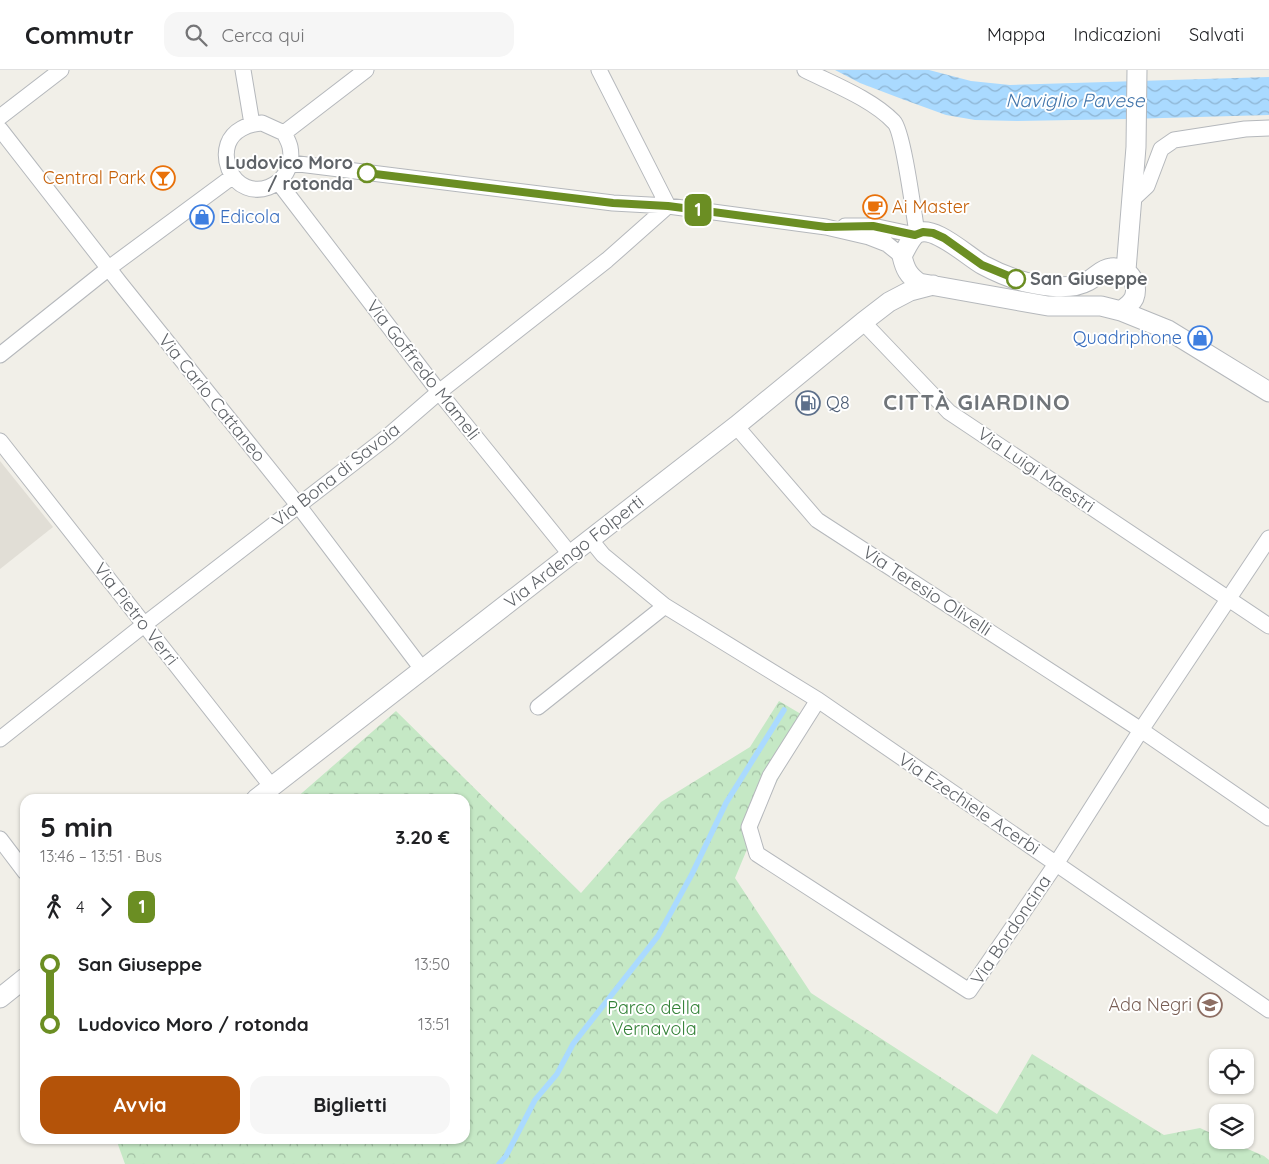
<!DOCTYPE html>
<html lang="it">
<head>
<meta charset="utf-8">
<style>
	:root { --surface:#fff; --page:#f6f6f6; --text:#202124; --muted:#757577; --line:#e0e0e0; --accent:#b45309 }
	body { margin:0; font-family:Quicksand,sans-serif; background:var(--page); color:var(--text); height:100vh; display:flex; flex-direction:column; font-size:19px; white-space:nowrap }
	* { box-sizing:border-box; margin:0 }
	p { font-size:16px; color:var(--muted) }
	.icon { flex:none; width:28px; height:28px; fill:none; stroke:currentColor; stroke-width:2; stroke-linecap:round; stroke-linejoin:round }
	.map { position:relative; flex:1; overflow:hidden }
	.panel { position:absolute; left:20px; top:724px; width:450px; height:350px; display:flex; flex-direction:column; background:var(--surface); border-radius:15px; box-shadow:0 1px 4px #0004 }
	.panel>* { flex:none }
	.badge { padding:0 10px; border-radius:8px; font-size:18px; line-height:32px }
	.fabs { position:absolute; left:1209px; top:979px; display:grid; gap:10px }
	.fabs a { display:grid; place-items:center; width:45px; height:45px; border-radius:10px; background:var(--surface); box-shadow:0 1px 4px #0004; font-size:25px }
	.map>.badge { position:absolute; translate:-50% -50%; box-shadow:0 0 0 2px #fff }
	.legs { display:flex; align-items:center; gap:8px; height:55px; padding:0 20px; font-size:16px }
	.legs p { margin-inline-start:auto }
	.head { display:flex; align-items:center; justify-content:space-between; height:85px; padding:0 20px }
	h1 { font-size:28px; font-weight:800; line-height:38px }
	.button { display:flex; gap:10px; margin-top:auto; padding:10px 20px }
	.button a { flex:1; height:58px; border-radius:15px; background:var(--accent); color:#fff; font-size:20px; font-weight:800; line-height:58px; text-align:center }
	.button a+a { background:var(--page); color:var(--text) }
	ul { padding:0 20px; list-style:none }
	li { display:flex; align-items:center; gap:18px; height:60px; font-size:19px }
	li i { display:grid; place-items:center; width:8px; height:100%; margin:0 6px; background:currentColor }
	li i::after { content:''; width:12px; height:12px; margin:-6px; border:4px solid; border-radius:50%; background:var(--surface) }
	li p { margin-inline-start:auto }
	li:first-child i { background:linear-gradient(#0000 50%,currentColor 0) }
	li:last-child i { background:linear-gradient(currentColor 50%,#0000 0) }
	header { display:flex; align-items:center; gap:30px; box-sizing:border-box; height:70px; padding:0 25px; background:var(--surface); border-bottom:1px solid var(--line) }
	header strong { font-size:24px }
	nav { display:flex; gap:28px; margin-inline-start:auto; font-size:18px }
	.search { width:350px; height:45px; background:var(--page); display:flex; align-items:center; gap:12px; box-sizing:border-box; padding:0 18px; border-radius:15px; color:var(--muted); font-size:19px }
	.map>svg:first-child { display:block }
	.education { fill:#e1ded6 }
	.park { fill:url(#park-crowns) }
	.water { fill:url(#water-waves) }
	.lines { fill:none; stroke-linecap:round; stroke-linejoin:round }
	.stream { stroke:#aadaff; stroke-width:5.5 }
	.minor-casing { stroke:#b5b8bc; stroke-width:17 }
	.tertiary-casing { stroke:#b5b8bc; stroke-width:21 }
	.minor { stroke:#fff; stroke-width:15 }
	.tertiary { stroke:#fff; stroke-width:19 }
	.line-1-casing { stroke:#fff; stroke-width:11 }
	.line-1 { stroke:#6b8e23; stroke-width:8 }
	.stop-1-dot { fill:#fff; stroke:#6b8e23; stroke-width:2.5 }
	.labels { text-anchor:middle; stroke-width:4; stroke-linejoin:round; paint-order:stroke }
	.stop-label { font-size:18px; font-weight:bold; fill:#5f6368; stroke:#fff; text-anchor:end }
	.food-label { font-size:18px; fill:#c56008; stroke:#fff; text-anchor:end }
	.shop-label { font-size:18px; fill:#366cbe; stroke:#fff; text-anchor:start }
	.street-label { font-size:18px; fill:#5f6368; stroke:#fff }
	.service-label { font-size:18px; fill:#4e5e75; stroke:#fff; text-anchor:start }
	.education-label { font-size:18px; fill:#785e54; stroke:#fff; text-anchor:end }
	.park-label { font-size:18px; fill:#348238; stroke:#fff }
	.water-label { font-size:19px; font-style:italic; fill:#4174aa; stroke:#fff }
	.district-label { font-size:22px; font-weight:bold; letter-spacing:1px; fill:#70757a; stroke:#fff }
</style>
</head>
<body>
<header>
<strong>Commutr</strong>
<div class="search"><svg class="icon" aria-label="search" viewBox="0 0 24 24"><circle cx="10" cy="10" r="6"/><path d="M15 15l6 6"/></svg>Cerca qui</div>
<nav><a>Mappa</a><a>Indicazioni</a><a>Salvati</a></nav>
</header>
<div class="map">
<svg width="1269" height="1094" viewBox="0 0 1269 1094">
	<defs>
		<pattern id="park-crowns" width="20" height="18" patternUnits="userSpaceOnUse" patternTransform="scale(1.25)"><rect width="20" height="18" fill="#c5e8c5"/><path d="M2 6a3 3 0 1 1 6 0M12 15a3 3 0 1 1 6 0" fill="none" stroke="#a3c0a4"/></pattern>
		<pattern id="water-waves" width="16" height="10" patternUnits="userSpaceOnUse" patternTransform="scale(1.25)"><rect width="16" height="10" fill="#aadaff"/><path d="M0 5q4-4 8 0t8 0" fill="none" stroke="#8eb4d2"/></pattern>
	</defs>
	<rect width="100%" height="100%" fill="#f1efe8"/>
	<!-- education -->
	<path class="education" d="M0 391 53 457 0 499Z"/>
	<!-- park -->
	<path class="park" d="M779 631 811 650 771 722 735 808 811 923 997 1044 1032 984 1164 1065 1200 1058 1217 1066 1218 1070H1227L1264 1086 1269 1090V1094H125L116 1069H465V729H295L396 641 581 823 661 732 750 677Z"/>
	<!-- water -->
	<path class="water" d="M835 0H929L971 11 1010 15 1269 7V45L1128 49 1017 51 975 50 946 45 902 29 860 13Z"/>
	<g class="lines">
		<!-- stream -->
		<path class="stream" d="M499 1094 506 1086 535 1030 557 1004 573 974 658 866 692 804 726 733 784 640"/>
		<!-- minor casing -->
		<g class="minor-casing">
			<path id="minor" d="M243 0 252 54
				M805 0C833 14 872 29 894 52 903 61 914 145 917 163
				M0 47 61 0
				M262 53 284 63C286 67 289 72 290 77 298 117 245 137 229 99 226 91 225 83 228 74 233 60 248 54 262 53Z
				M0 59 120 213 298 435 422 599
				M284 63 366 0
				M291 93 613 133 668 136 826 157 869 167 887 174 902 186
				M279 113 439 322 570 484
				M1132 130 1147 116 1161 79 1174 70 1245 59 1269 58
				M845 156H873L915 165
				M863 252 949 342 1269 556
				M0 285 109 198 232 107
				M736 356 817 450 1141 660 1269 748
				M0 371 272 717
				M590 469 603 485 665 536 818 630 1269 940
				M818 630 770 706 749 757 757 784 969 921 1056 794 1141 660 1269 468
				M538 637 665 536
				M0 669 145 554 387 367 439 322 607 190 668 136 599 0
				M0 769 25 802"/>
		</g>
		<!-- tertiary casing -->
		<g class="tertiary-casing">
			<path id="tertiary" d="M1126 200 1136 77 1137 0
				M1121 241C1126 237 1131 234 1134 228 1140 212 1127 196 1111 198 1101 199 1096 207 1088 211 1070 221 1044 216 1025 212 1010 208 996 202 983 195 968 187 933 153 916 164 910 169 906 179 902 186 905 199 908 205 919 213L1048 236H1101L1121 241 1168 260 1269 322
				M256 729 736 356 863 252 889 232 910 221 933 215
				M0 928 25 908"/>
		</g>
		<!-- minor -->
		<use href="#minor" class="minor"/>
		<!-- tertiary -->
		<use href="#tertiary" class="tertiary"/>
	</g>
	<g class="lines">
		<!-- line-1 casing -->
		<g class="line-1-casing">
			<path id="line-1" d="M367 103 613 133 668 136 826 157 873 156 915 165 923 162 933 163 944 168 982 195 1016 209"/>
		</g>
		<!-- line-1 -->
		<use href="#line-1" class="line-1"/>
	</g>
	<!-- icons -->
	<defs>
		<g id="bar-ring" transform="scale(1.25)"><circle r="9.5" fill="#fff" stroke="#e8710a" stroke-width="1.5"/><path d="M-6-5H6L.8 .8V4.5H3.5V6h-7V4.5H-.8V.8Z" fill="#e8710a"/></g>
		<g id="cafe-ring" transform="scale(1.25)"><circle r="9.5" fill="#fff" stroke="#e8710a" stroke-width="1.5"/><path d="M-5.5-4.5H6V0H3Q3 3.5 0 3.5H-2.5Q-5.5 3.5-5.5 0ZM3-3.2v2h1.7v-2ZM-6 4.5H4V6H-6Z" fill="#e8710a"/></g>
		<g id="shop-ring" transform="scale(1.25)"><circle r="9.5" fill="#fff" stroke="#3f7fe0" stroke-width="1.5"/><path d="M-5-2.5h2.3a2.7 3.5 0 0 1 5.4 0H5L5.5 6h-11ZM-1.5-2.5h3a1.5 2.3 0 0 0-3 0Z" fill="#3f7fe0"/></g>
		<g id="fuel-ring" transform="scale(1.25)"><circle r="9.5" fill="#fff" stroke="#5c6f8a" stroke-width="1.5"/><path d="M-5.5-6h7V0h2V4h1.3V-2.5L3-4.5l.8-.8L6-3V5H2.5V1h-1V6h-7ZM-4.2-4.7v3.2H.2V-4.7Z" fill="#5c6f8a"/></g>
		<g id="school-ring" transform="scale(1.25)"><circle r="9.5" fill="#fff" stroke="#8d6e63" stroke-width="1.5"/><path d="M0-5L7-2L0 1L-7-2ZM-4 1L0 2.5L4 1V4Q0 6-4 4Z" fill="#8d6e63"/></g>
	</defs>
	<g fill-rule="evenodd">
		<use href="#bar-ring" x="163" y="108"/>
		<use href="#cafe-ring" x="875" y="137"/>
		<use href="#shop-ring" x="202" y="147"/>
		<use href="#shop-ring" x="1200" y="268"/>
		<use href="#fuel-ring" x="808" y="333"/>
		<use href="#school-ring" x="1210" y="935"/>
	</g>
	<!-- markers -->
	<g class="stop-1-dot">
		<circle cx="367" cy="103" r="9"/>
		<circle cx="1016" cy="209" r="9"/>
	</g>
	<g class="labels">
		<!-- stop labels -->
		<g class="stop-label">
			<text x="353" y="99">Ludovico Moro<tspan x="353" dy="21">/ rotonda</tspan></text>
			<text x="1030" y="215" text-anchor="start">San Giuseppe</text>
		</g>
		<!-- food labels -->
		<g class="food-label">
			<text x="146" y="114">Central Park</text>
			<text x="892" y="143" text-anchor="start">Ai Master</text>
		</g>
		<!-- shop labels -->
		<g class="shop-label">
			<text x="220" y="153">Edicola</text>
			<text x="1182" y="274" text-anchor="end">Quadriphone</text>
		</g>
		<!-- street labels -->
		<g class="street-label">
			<text transform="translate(423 300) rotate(52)" y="6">Via Goffredo Mameli</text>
			<text transform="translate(212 328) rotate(51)" y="6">Via Carlo Cattaneo</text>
			<text transform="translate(1036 400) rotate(34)" y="6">Via Luigi Maestri</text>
			<text transform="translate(336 405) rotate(-38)" y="6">Via Bona di Savoia</text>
			<text transform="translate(574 482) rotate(-38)" y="6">Via Ardengo Folperti</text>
			<text transform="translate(927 521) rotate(33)" y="6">Via Teresio Olivelli</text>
			<text transform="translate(136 544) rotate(52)" y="6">Via Pietro Verri</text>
			<text transform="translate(969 734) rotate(34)" y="6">Via Ezechiele Acerbi</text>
			<text transform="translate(1011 860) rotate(-56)" y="6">Via Bordoncina</text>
		</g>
		<!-- service labels -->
		<g class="service-label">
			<text x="826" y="339">Q8</text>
		</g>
		<!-- education labels -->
		<g class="education-label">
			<text x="1192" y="941">Ada Negri</text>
		</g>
		<!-- park labels -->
		<g class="park-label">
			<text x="654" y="944">Parco della<tspan x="654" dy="21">Vernavola</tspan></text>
		</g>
		<!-- water labels -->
		<g class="water-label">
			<text x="1075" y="37">Naviglio Pavese</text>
		</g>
		<!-- district labels -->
		<g class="district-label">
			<text x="977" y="340">CITTÀ GIARDINO</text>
		</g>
	</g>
</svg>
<div class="fabs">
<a><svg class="icon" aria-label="locate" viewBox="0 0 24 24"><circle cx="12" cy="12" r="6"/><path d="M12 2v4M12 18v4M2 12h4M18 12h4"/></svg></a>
<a><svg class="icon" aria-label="layers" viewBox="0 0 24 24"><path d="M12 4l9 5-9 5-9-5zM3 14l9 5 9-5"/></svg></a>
</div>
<b class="badge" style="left:698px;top:140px;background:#6b8e23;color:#fff">1</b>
<section class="panel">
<div class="head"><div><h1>5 min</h1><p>13:46 – 13:51 · Bus</p></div><b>3.20 €</b></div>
<div class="legs"><svg class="icon" aria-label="walk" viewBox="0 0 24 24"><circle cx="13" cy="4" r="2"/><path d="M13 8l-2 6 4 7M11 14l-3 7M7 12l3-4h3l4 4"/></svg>4<svg class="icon" aria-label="forward" viewBox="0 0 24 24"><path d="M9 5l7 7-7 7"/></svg><b class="badge" style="background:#6b8e23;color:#fff">1</b></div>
<ul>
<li><i style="color:#6b8e23"></i><b>San Giuseppe</b><p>13:50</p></li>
<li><i style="color:#6b8e23"></i><b>Ludovico Moro / rotonda</b><p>13:51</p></li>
</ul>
<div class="button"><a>Avvia</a><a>Biglietti</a></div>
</section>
</div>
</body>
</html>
